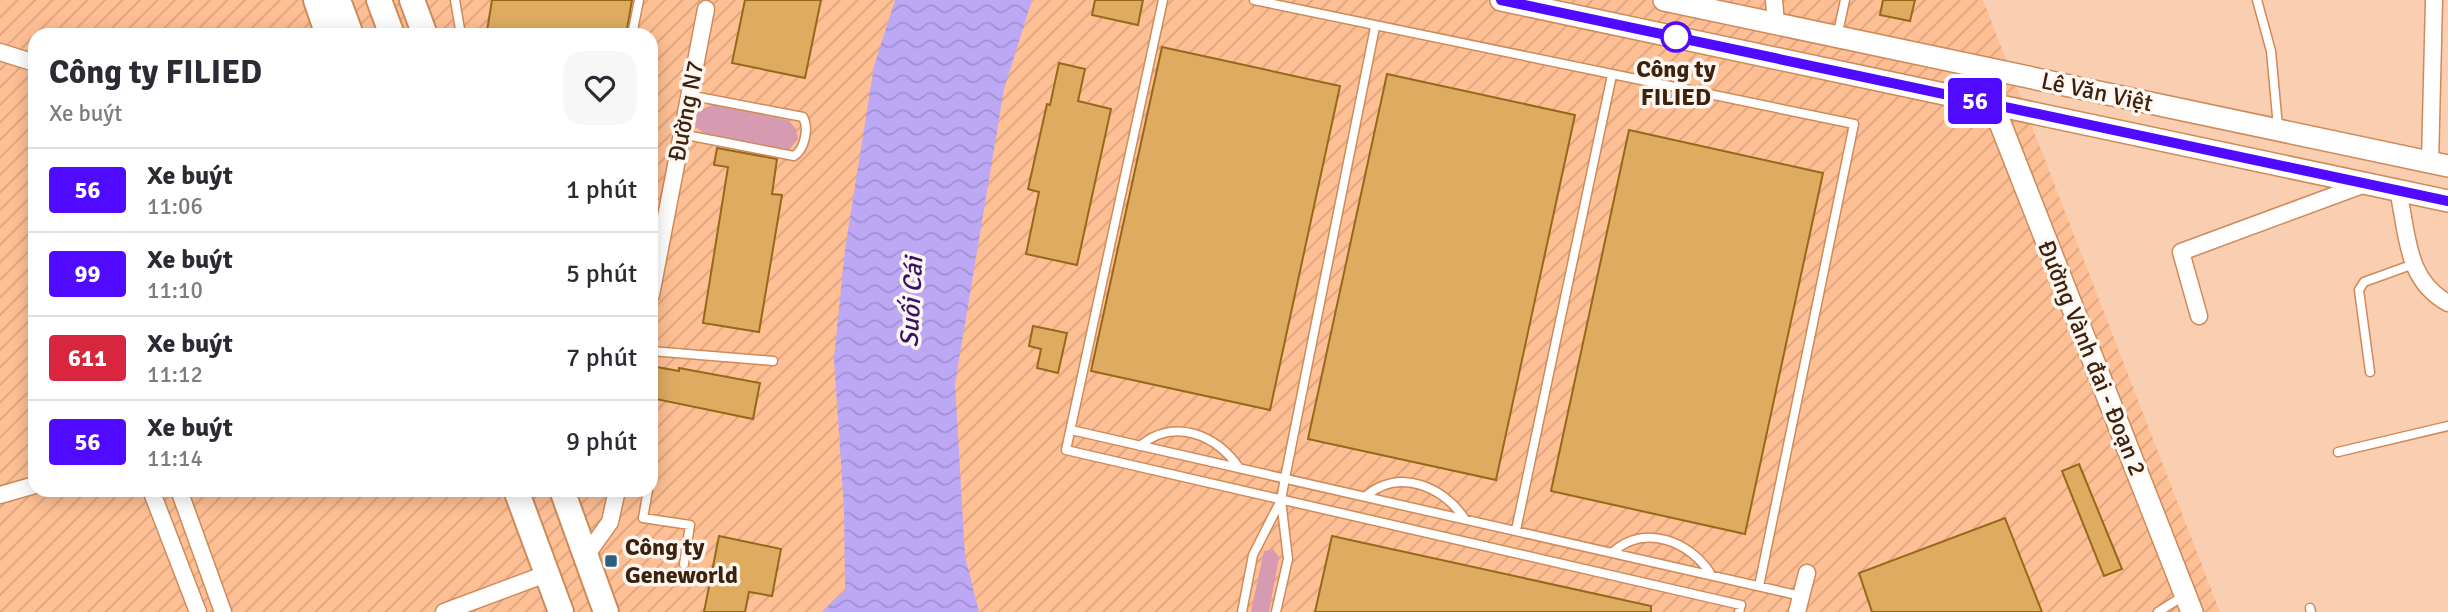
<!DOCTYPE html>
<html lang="vi">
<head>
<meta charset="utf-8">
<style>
	:root { --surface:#fff; --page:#f7f7f7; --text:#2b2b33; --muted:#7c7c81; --line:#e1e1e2 }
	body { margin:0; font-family:Signika,sans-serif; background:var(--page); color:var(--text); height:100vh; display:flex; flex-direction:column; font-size:26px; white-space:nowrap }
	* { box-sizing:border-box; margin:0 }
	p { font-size:23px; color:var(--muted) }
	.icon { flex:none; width:38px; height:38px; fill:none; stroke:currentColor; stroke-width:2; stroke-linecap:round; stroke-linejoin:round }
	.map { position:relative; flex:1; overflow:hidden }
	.side { position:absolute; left:28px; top:28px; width:630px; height:469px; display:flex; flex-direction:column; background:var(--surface); border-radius:21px; box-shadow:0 4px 18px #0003 }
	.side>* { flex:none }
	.badge { padding:0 14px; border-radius:5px; font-size:24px; line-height:46px }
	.map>.badge { position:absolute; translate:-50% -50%; box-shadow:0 0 0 4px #fff }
	.round { display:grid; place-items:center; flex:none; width:74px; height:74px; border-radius:21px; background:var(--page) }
	.headline { display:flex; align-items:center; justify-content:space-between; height:119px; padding:0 21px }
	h1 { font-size:33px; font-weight:800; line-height:52px }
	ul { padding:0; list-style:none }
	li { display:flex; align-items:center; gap:21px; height:84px; padding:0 21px; border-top:2px solid var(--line) }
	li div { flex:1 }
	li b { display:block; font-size:26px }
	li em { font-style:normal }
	li .badge { min-width:77px; font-weight:700; text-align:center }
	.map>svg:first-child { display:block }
	.industrial { fill:url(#industrial-furrows); fill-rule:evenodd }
	.green { fill:#d79bb1 }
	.water { fill:url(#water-waves) }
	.building { fill:#deab60; stroke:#96681a; stroke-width:2 }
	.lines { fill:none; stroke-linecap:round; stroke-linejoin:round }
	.lane-casing { stroke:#cf8a59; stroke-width:11 }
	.street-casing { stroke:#cf8a59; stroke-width:19 }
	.secondary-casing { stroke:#cf8a59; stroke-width:24 }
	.primary-casing { stroke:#cf8a59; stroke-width:28 }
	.lane { stroke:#fff; stroke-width:8 }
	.street { stroke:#fff; stroke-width:16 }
	.secondary { stroke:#fff; stroke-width:21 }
	.primary { stroke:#fff; stroke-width:24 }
	.line-casing { stroke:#fff; stroke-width:16 }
	.line { stroke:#4f0aff; stroke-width:10 }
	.stop-dot { fill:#fff; stroke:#4f0aff; stroke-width:3.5 }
	.poi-dot { fill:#2c607c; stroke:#fff7f2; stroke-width:2.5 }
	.labels { text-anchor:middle; stroke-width:7; stroke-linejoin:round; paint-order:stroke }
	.stop-label { font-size:24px; font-weight:bold; fill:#3c210c; stroke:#fff7f2 }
	.street-label { font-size:24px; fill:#3c210c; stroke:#fff7f2 }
	.poi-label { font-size:24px; font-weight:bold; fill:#3c210c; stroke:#fff7f2; text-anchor:start }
	.water-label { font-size:26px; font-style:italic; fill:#37126b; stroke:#fff7f2 }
</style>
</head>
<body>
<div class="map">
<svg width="2448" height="612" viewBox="0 0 2448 612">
	<defs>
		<pattern id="industrial-furrows" width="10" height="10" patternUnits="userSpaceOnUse" patternTransform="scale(1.75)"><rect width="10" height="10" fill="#ffbf94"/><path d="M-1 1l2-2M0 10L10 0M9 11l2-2" fill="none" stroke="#dba47e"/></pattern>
		<pattern id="water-waves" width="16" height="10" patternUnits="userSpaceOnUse" patternTransform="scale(1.75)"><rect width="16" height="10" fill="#bda8f6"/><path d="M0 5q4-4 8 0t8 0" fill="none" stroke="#a390d2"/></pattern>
	</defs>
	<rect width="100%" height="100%" fill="#faceb0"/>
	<!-- industrial -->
	<path class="industrial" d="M0 0H1983L2220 612H0ZM35 35H651V490H35Z"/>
	<!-- green -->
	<path class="green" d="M712 105 788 120 796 129 798 139 788 151 705 134 696 127V112Z
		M1273 549 1279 557 1269 612H1251L1264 551Z"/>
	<!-- water -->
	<path class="water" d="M895 0H1032L1004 89 955 384 965 556 979 612H822L845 590 844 509 834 359 845 249 874 66Z"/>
	<!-- building -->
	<path class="building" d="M492 0H632L626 35H507L487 31Z
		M745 0H821L805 78 732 63Z
		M1095 0H1143L1138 25 1092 15Z
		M1883 0H1915L1910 21 1880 15Z
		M1162 47 1340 86 1270 410 1091 371Z
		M1059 63 1085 69 1078 101 1111 109 1077 265 1026 254 1039 192 1028 189 1047 104 1050 105Z
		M1387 74 1575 115 1496 480 1308 439Z
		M1629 130 1823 173 1745 534 1551 491Z
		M717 148 777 159 772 194 782 195 759 332 703 323 728 167 714 165Z
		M1033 326 1067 333 1058 373 1037 368 1041 349 1029 346Z
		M651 366 679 371V368L760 383 753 419 651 398Z
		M2079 464 2122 569 2104 576 2062 471Z
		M2005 518 2042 612H1872L1859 573Z
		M719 536 781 549 772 596 749 592 745 612H704Z
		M1332 536 1651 606V612H1315Z"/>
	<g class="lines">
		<!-- lane casing -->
		<g class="lane-casing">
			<path id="lane" d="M455 0 461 35
				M1163 0 1066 450 1741 605 1739 612
				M1254 0 1854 124 1759 586
				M2257 0 2271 51 2278 127
				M632 35 639 0
				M1837 37 1845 0
				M681 134 794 156C805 149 809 128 803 117L688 95
				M651 351 773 361
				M2370 372 2359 290 2364 282 2411 265
				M1071 430 1801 596
				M1140 446C1173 417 1218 435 1239 468
				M2338 452 2448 426
				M648 490 643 518 690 525 684 564
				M1366 496C1398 468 1443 486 1464 518
				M1516 530 1612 75
				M1613 552C1645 523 1690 542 1710 573
				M2310 608 2311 612
				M1242 612 1253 555 1281 500
				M1276 612 1288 559 1281 500 1285 478 1375 27
				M2158 612 2185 595"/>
		</g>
		<!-- street casing -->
		<g class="street-casing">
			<path id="street" d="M1774 0 1776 24
				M0 52 35 63
				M2430 163 2434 0
				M2398 191C2408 233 2405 280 2448 303
				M651 295 706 9
				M2199 316 2181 252 2365 184
				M151 490 198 612
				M179 490 223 612
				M0 495 35 485
				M585 557 610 522 617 490
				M444 612 546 574
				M1797 612 1807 573"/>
		</g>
		<!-- secondary casing -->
		<g class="secondary-casing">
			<path id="secondary" d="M1501 0 2448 201
				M1664 0 2448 166
				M1993 105 2192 612"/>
		</g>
		<!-- primary casing -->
		<g class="primary-casing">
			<path id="primary" d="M316 0 328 35
				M338 0 351 35
				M379 0 392 35
				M412 0 425 35
				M516 490 561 612
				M562 490 606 612"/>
		</g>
		<!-- lane -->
		<use href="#lane" class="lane"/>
		<!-- street -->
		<use href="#street" class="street"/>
		<!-- secondary -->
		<use href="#secondary" class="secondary"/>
		<!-- primary -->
		<use href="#primary" class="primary"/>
	</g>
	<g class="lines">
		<!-- line casing -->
		<g class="line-casing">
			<path id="line" d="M1501 0 2448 201"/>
		</g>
		<!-- line -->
		<use href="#line" class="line"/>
	</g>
	<!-- markers -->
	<circle class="stop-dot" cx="1676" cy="37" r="14"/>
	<rect class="poi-dot" x="604" y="554" width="14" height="14" rx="3.5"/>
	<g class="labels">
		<!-- stop labels -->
		<g class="stop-label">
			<text x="1676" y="77">Công ty<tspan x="1676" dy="28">FILIED</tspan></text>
		</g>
		<!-- street labels -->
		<g class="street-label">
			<text transform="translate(2097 92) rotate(12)" y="8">Lê Văn Việt</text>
			<text transform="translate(686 111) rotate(-79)" y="8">Đường N7</text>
			<text transform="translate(2092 358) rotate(68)" y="8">Đường Vành đai - Đoạn 2</text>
		</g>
		<!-- poi labels -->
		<g class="poi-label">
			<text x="625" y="555">Công ty<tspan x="625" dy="28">Geneworld</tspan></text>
		</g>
		<!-- water labels -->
		<g class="water-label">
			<text transform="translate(911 302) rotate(-87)" y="9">Suối Cái</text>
		</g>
	</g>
</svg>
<b class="badge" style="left:1975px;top:101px;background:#4f0aff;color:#fff">56</b>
<section class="side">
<div class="headline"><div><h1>Công ty FILIED</h1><p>Xe buýt</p></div><a class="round"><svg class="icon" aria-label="heart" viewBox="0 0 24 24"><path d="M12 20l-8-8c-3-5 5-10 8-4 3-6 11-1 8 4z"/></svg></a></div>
<ul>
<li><span class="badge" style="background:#4f0aff;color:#fff">56</span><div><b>Xe buýt</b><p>11:06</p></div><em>1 phút</em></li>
<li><span class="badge" style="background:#4f0aff;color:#fff">99</span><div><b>Xe buýt</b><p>11:10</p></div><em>5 phút</em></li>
<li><span class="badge" style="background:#d7263d;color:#fff">611</span><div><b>Xe buýt</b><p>11:12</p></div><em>7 phút</em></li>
<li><span class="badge" style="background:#4f0aff;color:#fff">56</span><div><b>Xe buýt</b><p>11:14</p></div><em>9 phút</em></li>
</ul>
</section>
</div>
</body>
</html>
